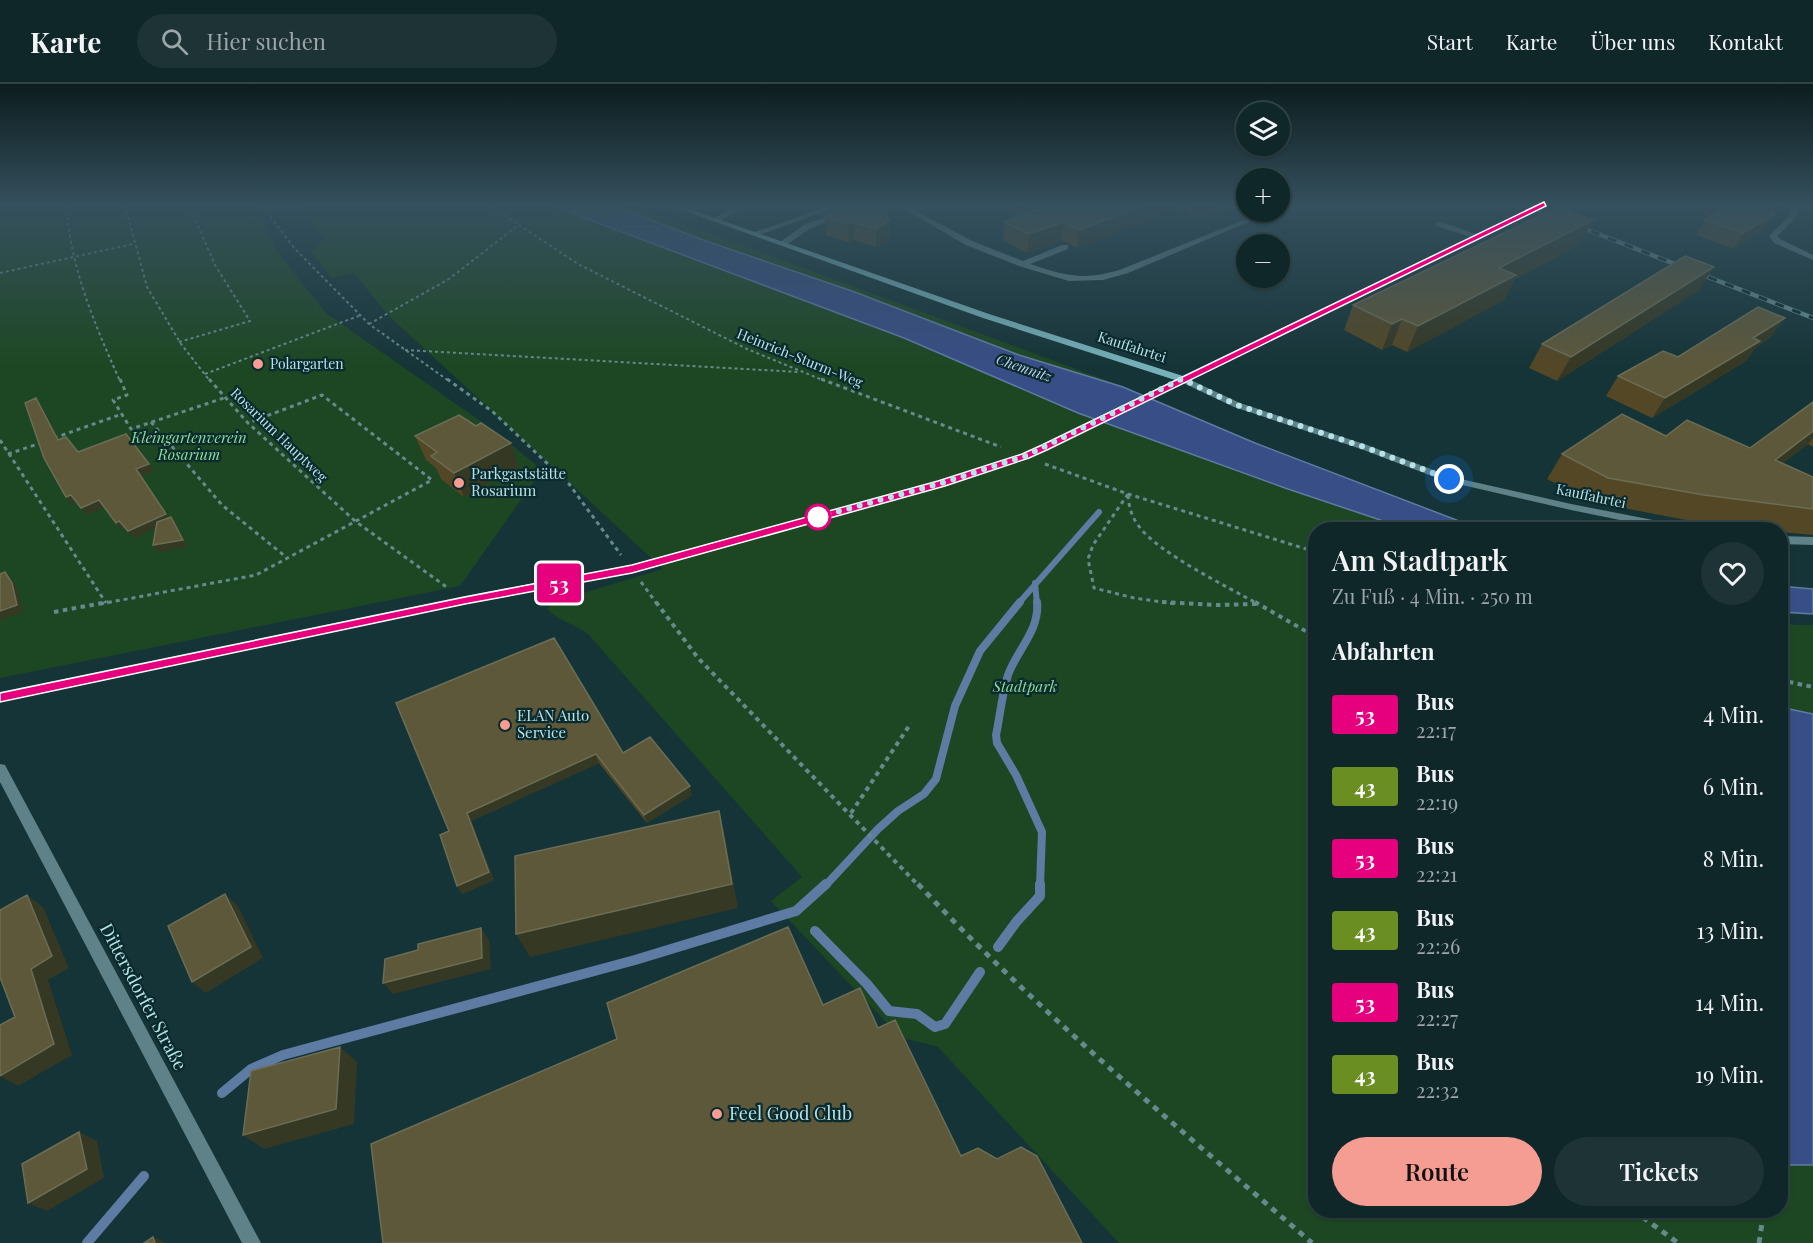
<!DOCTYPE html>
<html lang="de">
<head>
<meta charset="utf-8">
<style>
	:root { --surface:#102729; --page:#1e3335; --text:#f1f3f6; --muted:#9ca5a8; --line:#304446; --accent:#f59c93 }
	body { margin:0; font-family:"Playfair Display",serif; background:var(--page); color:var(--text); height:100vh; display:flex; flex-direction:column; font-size:22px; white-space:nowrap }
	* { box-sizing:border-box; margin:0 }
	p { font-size:20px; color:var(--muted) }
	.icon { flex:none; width:33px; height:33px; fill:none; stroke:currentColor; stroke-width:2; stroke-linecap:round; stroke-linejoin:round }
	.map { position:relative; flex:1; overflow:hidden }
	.panel { position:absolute; left:1308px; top:438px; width:480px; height:696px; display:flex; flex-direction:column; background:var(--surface); border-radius:24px; box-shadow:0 2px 4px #0004,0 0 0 2px var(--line) }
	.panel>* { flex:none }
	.badge { padding:0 12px; border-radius:4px; font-size:21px; line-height:39px }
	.controls { position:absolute; left:1236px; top:18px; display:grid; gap:12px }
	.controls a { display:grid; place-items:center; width:54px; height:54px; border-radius:50%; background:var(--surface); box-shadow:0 2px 4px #0004,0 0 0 2px var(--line); font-size:30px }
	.you { position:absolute; width:30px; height:30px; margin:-15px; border:4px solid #fff; border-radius:50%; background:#1a73e8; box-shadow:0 0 0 9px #1a73e833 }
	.map>.badge { position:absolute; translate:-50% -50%; box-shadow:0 0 0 3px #fff }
	h2 { padding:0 24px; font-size:22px; line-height:54px }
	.round { display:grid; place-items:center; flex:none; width:63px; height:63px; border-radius:32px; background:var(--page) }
	.overview { display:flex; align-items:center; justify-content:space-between; height:102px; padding:0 24px }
	h1 { font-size:28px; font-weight:600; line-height:45px }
	.action { display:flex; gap:12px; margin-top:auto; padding:12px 24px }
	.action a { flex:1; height:69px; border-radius:36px; background:var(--accent); color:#111; font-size:24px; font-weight:600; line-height:69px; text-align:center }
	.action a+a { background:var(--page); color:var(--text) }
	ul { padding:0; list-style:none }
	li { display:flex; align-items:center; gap:18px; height:72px; padding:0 24px }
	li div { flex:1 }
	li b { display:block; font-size:22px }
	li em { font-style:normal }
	li .badge { min-width:66px; font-weight:700; text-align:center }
	header { display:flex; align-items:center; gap:36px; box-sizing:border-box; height:84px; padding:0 30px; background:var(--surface); border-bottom:2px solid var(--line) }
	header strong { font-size:28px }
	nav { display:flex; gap:33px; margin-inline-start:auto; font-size:21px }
	.search { width:420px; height:54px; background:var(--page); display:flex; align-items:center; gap:15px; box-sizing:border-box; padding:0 21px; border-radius:33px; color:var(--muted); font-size:22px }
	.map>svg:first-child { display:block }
	.green { fill:#1d4722 }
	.water { fill:#384e86; stroke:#5e7ba3; stroke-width:1.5 }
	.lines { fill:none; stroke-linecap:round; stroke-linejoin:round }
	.stream-far2 { stroke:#5e7ba3; stroke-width:6 }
	.stream-far1 { stroke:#5e7ba3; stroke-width:8 }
	.stream { stroke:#5e7ba3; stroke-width:10 }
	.path-far3 { stroke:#648a8e; stroke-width:2; stroke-dasharray:3 3; stroke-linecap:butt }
	.path-far2 { stroke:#648a8e; stroke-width:3; stroke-dasharray:4 4; stroke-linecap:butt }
	.path-far1 { stroke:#648a8e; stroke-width:4; stroke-dasharray:4.5 4.5; stroke-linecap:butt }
	.path { stroke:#648a8e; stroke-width:5; stroke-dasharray:6 6; stroke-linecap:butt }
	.lane { fill:#5e8287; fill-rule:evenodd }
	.street { fill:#5e8287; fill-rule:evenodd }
	.secondary { fill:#76b1b9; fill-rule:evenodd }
	.rail-casing { stroke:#658b8f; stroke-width:4.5 }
	.rail { stroke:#0b2a2d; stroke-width:3; stroke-dasharray:9; stroke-linecap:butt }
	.wall { fill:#534725 }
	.shaded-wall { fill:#353823 }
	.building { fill:#5d583a; stroke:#6b6d55; stroke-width:1.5 }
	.line { fill:#e6007e; stroke:#fff; stroke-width:1.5 }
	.walk { stroke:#b7e3e8; stroke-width:6; stroke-dasharray:0 10.8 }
	.poi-dot { fill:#f59c93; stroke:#0b2a2d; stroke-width:2 }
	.stop-dot { fill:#fff; stroke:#e6007e; stroke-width:3 }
	.labels { text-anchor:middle; stroke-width:4.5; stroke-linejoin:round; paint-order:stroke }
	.far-street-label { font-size:14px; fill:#b7e3e8; stroke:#0b2a2d }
	.far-poi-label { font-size:14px; fill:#b7e3e8; stroke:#0b2a2d; text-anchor:start }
	.far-water-label { font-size:14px; font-style:italic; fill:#bfcff1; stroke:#0b2a2d }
	.park-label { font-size:15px; font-style:italic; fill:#8edd95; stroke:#0b2a2d }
	.poi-label { font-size:15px; fill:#b7e3e8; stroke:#0b2a2d; text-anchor:start }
	.near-street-label { font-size:18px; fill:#b7e3e8; stroke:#0b2a2d }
	.near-poi-label { font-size:18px; fill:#b7e3e8; stroke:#0b2a2d; text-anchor:start }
</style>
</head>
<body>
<header>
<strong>Karte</strong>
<div class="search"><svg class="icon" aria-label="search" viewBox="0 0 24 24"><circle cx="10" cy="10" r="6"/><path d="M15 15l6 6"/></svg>Hier suchen</div>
<nav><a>Start</a><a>Karte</a><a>Über uns</a><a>Kontakt</a></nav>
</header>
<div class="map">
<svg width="1813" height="1159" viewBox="0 0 1813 1159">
	<rect width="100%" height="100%" fill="#153437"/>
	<!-- green -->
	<path class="green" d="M0 121H256L276 166 326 229 496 348 542 386 460 502 0 594Z
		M297 121H633L1130 305 1415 445 1316 446V1126H1780L1781 1081H1813V1159H1119L938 963 900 953 771 817 802 793 588 550C575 540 557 536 547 525L553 518 663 485 388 231 354 189 332 194 311 168 325 154Z
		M1781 538 1795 541H1813V630L1781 623Z"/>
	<!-- water -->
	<path class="water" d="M550 121H612L706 157 852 207 1019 271 1123 303 1255 359 1480 445H1407L1285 404 1078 329 904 254Z
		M1780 502 1813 505V530L1781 528Z
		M1780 623 1813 630V1081H1781Z"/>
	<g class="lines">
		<!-- stream-far2 -->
		<path class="stream-far2" d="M1035 499 1037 520
			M1018 520 1099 428"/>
		<!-- stream-far1 -->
		<path class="stream-far1" d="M1037 518C1040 546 1017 566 1008 591 1002 610 1000 632 996 651L997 659 1016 691 1042 748 1040 802
			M825 802 878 745 898 727 924 710 936 695 955 622 980 567 1020 518"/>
		<!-- stream -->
		<path class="stream" d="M815 847 867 900 889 927 917 930 935 943 945 940 980 888
			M998 863 1017 837 1040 812V800
			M222 1009 251 985 283 971 635 876 796 827 826 800
			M87 1159 144 1092"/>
		<!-- path-far3 -->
		<path class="path-far3" d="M66 121C71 185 94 239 120 297
			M125 121 147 203 181 260 210 297
			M267 121 271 134 295 165 369 240 449 297
			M489 121 578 180 747 265 825 297
			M0 189 133 160
			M369 240 449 195 517 142
			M179 258 250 237 215 181 189 121
			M405 266 799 288
			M205 290 361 231"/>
		<!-- path-far2 -->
		<path class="path-far2" d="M120 295 127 311 113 316 131 345 224 314
			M209 295 248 339 355 437 448 504
			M447 295 493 328 569 400 621 471
			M821 295 1001 363
			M151 338 222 421 286 473
			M54 354 122 330
			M0 356 106 519
			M8 370 44 358
			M1045 380 1128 410 1316 468
			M1128 410 1093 461 1088 475 1094 504 1134 514 1176 520
			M1128 411C1129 423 1131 431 1138 441 1156 468 1228 503 1258 520
			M641 498 657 520
			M100 520 256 491 432 396 322 311 248 339"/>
		<!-- path-far1 -->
		<path class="path-far1" d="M656 518 698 574 919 802
			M1162 518 1216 521 1257 520
			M1255 518 1316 553
			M54 528 108 518
			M1780 596 1813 603
			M851 729 911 639"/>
		<!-- path -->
		<path class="path" d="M918 800C1040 930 1178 1043 1312 1159
			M1633 1126 1678 1159
			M1759 1159 1764 1126"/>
		<!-- lane -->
		<path class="lane" d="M832 121H842L759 151 752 149Z
			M862 121H871L811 144 786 161 779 159 805 140Z
			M897 121H905L972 157 1023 177 1062 161H1068V165L1030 180C1066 192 1085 197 1122 185L1263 128H1272L1128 189 1103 196 1069 197 1019 182 966 161Z
			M1280 121H1289L1280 125Z
			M1791 121H1798L1800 123 1794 136 1777 152 1780 155 1813 171V176L1774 159 1769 152 1788 133 1792 123Z
			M735 122 742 124 720 137 713 135Z
			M1436 138H1442L1481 152 1474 154 1436 142Z
			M1182 292 1240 319 1367 361 1452 393 1571 420 1689 443 1694 446H1669L1571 426 1445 397 1361 365 1234 323 1179 297 1178 295Z
			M1780 452 1813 453V461L1780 460Z"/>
		<!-- street -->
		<path class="street" d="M0 680 5 681 261 1159H242L0 698Z"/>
		<!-- secondary -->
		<path class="secondary" d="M670 121H678L989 230 1183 292 1539 121H1548L1028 374 946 401 631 489 465 520 0 618V608L465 512 631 481 938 397 1022 370 1175 296 983 234 671 122Z"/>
		<!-- rail casing -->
		<g class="rail-casing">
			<path id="rail" d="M1524 121 1813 234"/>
		</g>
		<!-- rail -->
		<use href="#rail" class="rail"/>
	</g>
	<!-- wall -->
	<path class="wall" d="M996 121H1222L1221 129 1191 132 1174 126 1077 164 1062 156 1027 169 1003 156 1004 138 1018 133Z
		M1707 121H1786L1772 129 1765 145 1734 165 1696 151 1705 136 1708 134 1704 127Z
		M825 133 889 136 890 155 876 163 854 156 849 159 826 151Z
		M1581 160 1515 195 1504 216 1407 268 1392 261 1382 266 1344 246 1353 221Z
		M1699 206 1557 297 1529 284 1542 260Z
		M1771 253 1756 263 1746 277 1652 334 1606 312 1618 292 1678 273Z
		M1813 318V363L1808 360 1783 379 1813 393V451L1780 448V446H1763L1686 436 1592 418 1547 395 1562 370 1666 352 1750 364Z
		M415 352 519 383 464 413 441 395 436 384 426 376Z
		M396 619 623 669 692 711 647 739 599 679 471 737 494 796 462 810 449 747Z"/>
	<!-- shaded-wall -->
	<path class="shaded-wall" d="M1146 121H1175L1174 126 1077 164 1079 146Z
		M1193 121H1222L1221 129 1191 132Z
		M1771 121H1786L1753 141 1762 126Z
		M1775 130 1765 145 1734 165 1743 149Z
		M889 136 890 155 876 163V145Z
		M1593 136 1581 160 1515 195 1504 216 1407 268 1418 242 1499 184Z
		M853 138 854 156 849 159 848 140Z
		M1064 138 1062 156 1027 169 1029 150Z
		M1714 183 1699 206 1557 297 1571 273Z
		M1785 234 1771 253 1756 263 1746 277 1652 334 1665 314Z
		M1402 235 1392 261 1382 266 1392 240Z
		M36 314 41 321 63 363 58 356Z
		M1813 347V354L1808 360 1756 400 1775 376Z
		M511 359 519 383 464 413 454 389Z
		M149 380 154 387 141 392 171 437 134 454 128 447 136 385Z
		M71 411 76 418 71 420 66 413Z
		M99 416 105 423 87 431 81 424Z
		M171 433 176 440 188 463 158 468 153 461Z
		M119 437 124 444 121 446 116 439Z
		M5 488 11 495 18 506 23 528 0 536V527Z
		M596 670 599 679 471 737 494 796 462 810 457 802 467 729Z
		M690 702 692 711 647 739 644 731Z
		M719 727 725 752 738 824 530 873 516 850Z
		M225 810 238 822 263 874 206 909 192 898Z
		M27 811 43 823 69 884 48 896 72 971 18 1002 0 992 31 885Z
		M481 844 489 856 491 885 393 910 383 899Z
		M340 963 357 978 354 1040 264 1065 243 1051Z
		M79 1048 97 1057 104 1094 47 1127 28 1119Z
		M153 1153 167 1159H155Z"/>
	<!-- building -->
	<path class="building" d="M845 121H882L889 136 876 145 853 138 848 140 825 133Z
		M1031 121H1146L1079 146 1064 138 1029 150 1004 138 1039 125Z
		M1718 121H1771L1762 126 1775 130 1743 149 1705 136 1722 126Z
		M1558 123 1593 136 1499 184 1516 191 1418 242 1402 235 1392 240 1353 221Z
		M1685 172 1714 183 1571 273 1542 260Z
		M1758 223 1785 234 1753 254 1760 257 1665 314 1618 292 1663 267 1678 273Z
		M36 314 58 356 66 353 78 368 126 350 149 380 136 385 166 430 128 447 119 437 116 439 99 416 81 424 71 411 66 413 44 374 25 319Z
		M1813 318V347L1775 376 1813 393V425L1704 411 1608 394 1562 370 1622 330 1666 352 1687 336 1750 364Z
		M459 331 476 342 481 339 511 359 454 389 431 372 437 368 415 352Z
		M171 433 183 456 153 461 157 438Z
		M5 488 12 499 17 521 0 527V490Z
		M554 554 623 669 650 653 690 702 644 731 596 670 467 729 489 788 457 802 440 751 449 747 396 619Z
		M719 727 732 800 516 850 515 772Z
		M225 810 251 863 192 898 168 842Z
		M27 811 52 872 31 885 54 960 0 992V941L15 933 0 893V826Z
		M788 843 823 921 860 904 878 944 895 936 961 1072 978 1064 997 1075 1021 1063 1037 1072 1082 1159H383L371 1060 617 955 607 919Z
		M481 844 482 874 383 899 385 875 418 866V860Z
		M340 963 336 1025 243 1051 251 987Z
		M79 1048 87 1085 28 1119 22 1080Z
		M153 1153 155 1159H144Z"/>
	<!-- sky -->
	<linearGradient id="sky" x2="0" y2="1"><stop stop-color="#0c1d1e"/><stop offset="0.43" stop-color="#35505e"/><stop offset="1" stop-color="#35505e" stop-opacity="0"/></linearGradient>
	<rect width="1813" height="283" fill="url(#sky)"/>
	<!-- line -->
	<path class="line" d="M1544 118 1546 122 1049 365 1029 374 945 402 632 489 465 520 0 618V609L465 513 632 481 938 397 1022 370 1042 361Z"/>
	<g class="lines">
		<!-- walk -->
		<path class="walk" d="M818 433 942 399 1025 372 1182 295 1237 321 1364 363 1449 395"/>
	</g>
	<!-- markers -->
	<g class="poi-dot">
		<circle cx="258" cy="280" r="6"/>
		<circle cx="459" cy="399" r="6"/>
		<circle cx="505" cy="641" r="6"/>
		<circle cx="717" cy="1030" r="6"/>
	</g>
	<circle class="stop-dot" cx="818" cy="433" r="12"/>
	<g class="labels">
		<!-- far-street labels -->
		<g class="far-street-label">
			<text transform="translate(1132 263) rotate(18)" y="5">Kauffahrtei</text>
			<text transform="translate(800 274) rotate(22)" y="5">Heinrich-Sturm-Weg</text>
			<text transform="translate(279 351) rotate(44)" y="5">Rosarium Hauptweg</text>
			<text transform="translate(1591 412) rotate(12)" y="5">Kauffahrtei</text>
		</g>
		<!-- far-poi labels -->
		<g class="far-poi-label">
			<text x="270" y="285">Polargarten</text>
		</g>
		<!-- far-water labels -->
		<g class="far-water-label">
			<text transform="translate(1024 284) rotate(19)" y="5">Chemnitz</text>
		</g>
		<!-- park labels -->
		<g class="park-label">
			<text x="189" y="359">Kleingartenverein<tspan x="189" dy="17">Rosarium</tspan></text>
			<text x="1025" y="608">Stadtpark</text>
		</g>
		<!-- poi labels -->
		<g class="poi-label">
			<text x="471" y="395">Parkgaststätte<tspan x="471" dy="17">Rosarium</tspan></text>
			<text x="517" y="637">ELAN Auto<tspan x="517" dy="17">Service</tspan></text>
		</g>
		<!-- near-street labels -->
		<g class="near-street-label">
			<text transform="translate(143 913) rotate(62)" y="6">Dittersdorfer Straße</text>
		</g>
		<!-- near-poi labels -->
		<g class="near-poi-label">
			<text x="729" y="1036">Feel Good Club</text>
		</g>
	</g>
</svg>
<div class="controls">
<a><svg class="icon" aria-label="layers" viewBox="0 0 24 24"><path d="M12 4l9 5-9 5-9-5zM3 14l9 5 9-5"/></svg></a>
<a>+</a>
<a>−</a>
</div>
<div class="you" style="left:1449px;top:395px"></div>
<b class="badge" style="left:559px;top:499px;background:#e6007e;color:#fff">53</b>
<section class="panel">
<div class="overview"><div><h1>Am Stadtpark</h1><p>Zu Fuß · 4 Min. · 250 m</p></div><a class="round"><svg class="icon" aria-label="heart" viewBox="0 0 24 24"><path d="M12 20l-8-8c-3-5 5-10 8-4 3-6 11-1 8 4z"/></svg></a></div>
<h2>Abfahrten</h2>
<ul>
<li><span class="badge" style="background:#e6007e;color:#fff">53</span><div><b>Bus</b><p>22:17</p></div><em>4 Min.</em></li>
<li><span class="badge" style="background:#6b8e23;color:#fff">43</span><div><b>Bus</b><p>22:19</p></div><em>6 Min.</em></li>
<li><span class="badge" style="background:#e6007e;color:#fff">53</span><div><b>Bus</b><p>22:21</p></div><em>8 Min.</em></li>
<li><span class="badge" style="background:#6b8e23;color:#fff">43</span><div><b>Bus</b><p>22:26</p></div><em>13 Min.</em></li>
<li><span class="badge" style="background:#e6007e;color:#fff">53</span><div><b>Bus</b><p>22:27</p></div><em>14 Min.</em></li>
<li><span class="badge" style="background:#6b8e23;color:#fff">43</span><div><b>Bus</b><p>22:32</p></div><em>19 Min.</em></li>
</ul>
<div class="action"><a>Route</a><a>Tickets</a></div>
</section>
</div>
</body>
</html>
